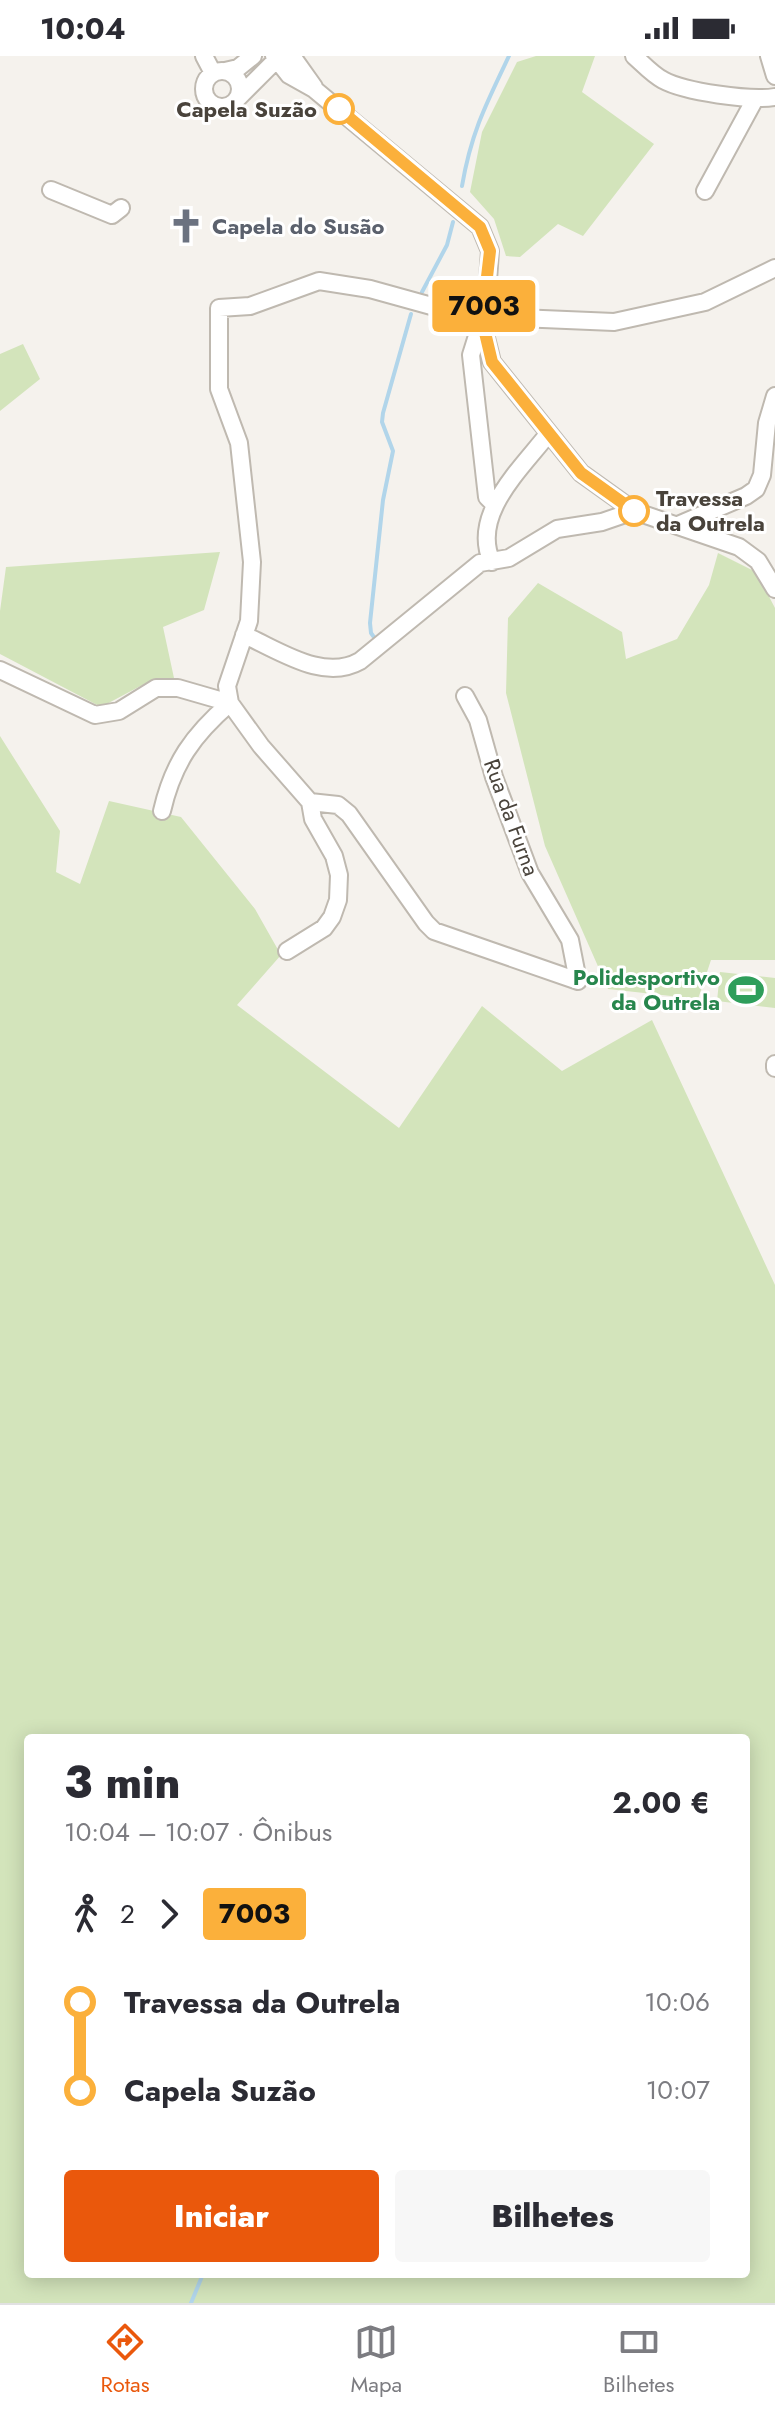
<!DOCTYPE html>
<html lang="pt">
<head>
<meta charset="utf-8">
<style>
	:root { --surface:#fff; --page:#f7f7f7; --text:#2b2b33; --muted:#7c7c81; --line:#e1e1e2; --accent:#ea580c }
	body { margin:0; font-family:Jost,sans-serif; background:var(--page); color:var(--text); height:100vh; display:flex; flex-direction:column; font-size:30px; white-space:nowrap }
	* { box-sizing:border-box; margin:0 }
	p { font-size:26px; color:var(--muted) }
	.icon { flex:none; width:44px; height:44px; fill:none; stroke:currentColor; stroke-width:2; stroke-linecap:round; stroke-linejoin:round }
	.map { position:relative; flex:1; overflow:hidden }
	.side { position:absolute; left:24px; top:1678px; width:726px; height:544px; display:flex; flex-direction:column; background:var(--surface); border-radius:8px; box-shadow:0 4px 20px #0003 }
	.side>* { flex:none }
	.badge { padding:0 16px; border-radius:6px; font-size:28px; line-height:52px }
	.map>.badge { position:absolute; translate:-50% -50%; box-shadow:0 0 0 4px #fff }
	.legs { display:flex; align-items:center; gap:12px; height:88px; padding:0 40px; font-size:26px }
	.legs p { margin-inline-start:auto }
	.head { display:flex; align-items:center; justify-content:space-between; height:136px; padding:0 40px }
	h1 { font-size:44px; font-weight:800; line-height:60px }
	.cta { display:flex; gap:16px; margin-top:auto; padding:16px 40px }
	.cta a { flex:1; height:92px; border-radius:8px; background:var(--accent); color:#fff; font-size:32px; font-weight:800; line-height:92px; text-align:center }
	.cta a+a { background:var(--page); color:var(--text) }
	ul { padding:0 40px; list-style:none }
	li { display:flex; align-items:center; gap:28px; height:88px; font-size:30px }
	li i { display:grid; place-items:center; width:12px; height:100%; margin:0 10px; background:currentColor }
	li i::after { content:''; width:20px; height:20px; margin:-10px; border:6px solid; border-radius:50%; background:var(--surface) }
	li p { margin-inline-start:auto }
	li:first-child i { background:linear-gradient(#0000 50%,currentColor 0) }
	li:last-child i { background:linear-gradient(currentColor 50%,#0000 0) }
	.status { display:flex; justify-content:space-between; align-items:center; height:56px; padding:0 40px; background:var(--surface); direction:ltr }
	.status svg { height:22px; fill:currentColor }
	.tabs { display:flex; justify-content:space-around; align-items:center; height:112px; border-top:2px solid var(--line); background:var(--surface); font-size:22px; color:var(--muted) }
	.tabs a { display:grid; justify-items:center; gap:4px }
	.tabs .selected { color:var(--accent) }
	.map>svg:first-child { display:block }
	.green { fill:#d3e4bb; fill-rule:evenodd }
	.lines { fill:none; stroke-linecap:round; stroke-linejoin:round }
	.stream { stroke:#b1d5ea; stroke-width:4 }
	.minor-casing { stroke:#bfb9b0; stroke-width:20 }
	.minor { stroke:#fff; stroke-width:16 }
	.line-1-casing { stroke:#fff; stroke-width:18 }
	.line-1 { stroke:#fbb03b; stroke-width:12 }
	.stop-1-dot { fill:#fff; stroke:#fbb03b; stroke-width:4 }
	.labels { text-anchor:middle; stroke-width:6; stroke-linejoin:round; paint-order:stroke }
	.stop-label { font-size:22px; font-weight:bold; fill:#49433b; stroke:#fff; text-anchor:end }
	.worship-label { font-size:22px; font-weight:bold; fill:#5b616d; stroke:#fff; text-anchor:start }
	.street-label { font-size:22px; fill:#49433b; stroke:#fff }
	.leisure-label { font-size:22px; font-weight:bold; fill:#27864d; stroke:#fff; text-anchor:end }
</style>
</head>
<body>
<div class="status"><b>10:04</b><svg viewBox="0 0 49 12"><path d="M0 12V9h3v3zM5 12V6h3v6zM10 12V3h3v9zM15 12V0h3v12zM26 1h20v11H26zM47 4h2v5h-2z"/></svg></div>
<div class="map">
<svg width="775" height="2247" viewBox="0 0 775 2247">
	<rect width="100%" height="100%" fill="#f5f2ed"/>
	<!-- green -->
	<path class="green" d="M536 0H595L582 36 654 88 583 180 558 168 520 201 506 200 494 163 470 136 482 76 517 6Z
		M23 288 40 323 0 355V298Z
		M220 496 204 554 163 571 174 622 148 626 101 651 0 598V555L6 511Z
		M718 497 756 516 775 552V904H711L698 943 608 933 545 790 506 637 508 562 538 527 622 576 626 603 677 583 709 529Z
		M0 680 60 775 56 816 80 828 109 745 181 761 255 853 281 899 237 949 399 1072 482 950 562 1015 652 964 775 1229V2247H0ZM28 1682H746V2218H28Z
		M720 916 775 922V952L717 945Z"/>
	<g class="lines">
		<!-- stream -->
		<path class="stream" d="M462 130C471 77 486 48 509 0
			M422 236 447 189 453 166
			M376 584 371 577 370 567 383 444 393 395 382 366 383 357 411 258
			M191 2247 203 2218"/>
		<!-- minor casing -->
		<g class="minor-casing">
			<path id="minor" d="M204 0 213 17
				M274 0 289 19 314 33 480 171 490 195 488 224 482 264 471 299 487 441 494 448
				M292 0 314 31
				M634 0C643 8 653 19 663 24 685 36 750 45 775 41
				M769 0 775 20
				M204 33a18 18 0 1 1 36 0a18 18 0 1 1-36 0Z
				M225 15 238 12 253 0
				M237 43 280 0
				M51 134 112 159 121 152
				M705 135 755 43
				M482 266 492 306 581 417 634 455 739 491 758 505 775 533
				M678 469 746 440 756 433 762 419 767 367 775 340
				M492 506C470 459 521 413 548 378
				M244 579C279 594 323 626 360 605L480 507 509 502 557 473 602 466 634 455
				M0 614 95 659 119 655 156 632H178L230 647
				M310 746 338 749 349 758 426 867 434 875 578 925 570 884 530 817 494 721 478 664 465 640
				M162 755C173 707 193 679 230 647
				M287 895 324 872 332 861 338 844 339 819 334 800 313 763 310 746 261 690 230 647 227 630 249 565 252 506 239 387 219 333V252L250 250 319 225 370 233 482 264 519 262 614 266 705 246 775 212
				M775 1008V1012"/>
		</g>
		<!-- minor -->
		<use href="#minor" class="minor"/>
	</g>
	<g class="lines">
		<!-- line-1 casing -->
		<g class="line-1-casing">
			<path id="line-1" d="M339 53 480 171 490 195 482 264 492 306 581 417 634 455"/>
		</g>
		<!-- line-1 -->
		<use href="#line-1" class="line-1"/>
	</g>
	<!-- icons -->
	<defs>
		<g id="church-bare" transform="scale(2.76)"><path d="M-1.2-6h2.4v3.5h3.3v2.4h-3.3V6h-2.4V-.1h-3.3v-2.4h3.3Z" fill="#6b7280" stroke="#fff" stroke-width="2.5" paint-order="stroke"/></g>
		<g id="stadium-bare" transform="scale(2.76)"><path d="M0-5a6.5 5 0 1 0 0 10a6.5 5 0 1 0 0-10ZM-3.5-1.8h7v3.6h-7Z" fill="#2e9e5b" stroke="#fff" stroke-width="2.5" paint-order="stroke"/></g>
	</defs>
	<g fill-rule="evenodd">
		<use href="#church-bare" x="186" y="170"/>
		<use href="#stadium-bare" x="746" y="934"/>
	</g>
	<!-- markers -->
	<g class="stop-1-dot">
		<circle cx="339" cy="53" r="14"/>
		<circle cx="634" cy="455" r="14"/>
	</g>
	<g class="labels">
		<!-- stop labels -->
		<g class="stop-label">
			<text x="317" y="61">Capela Suzão</text>
			<text x="656" y="450" text-anchor="start">Travessa<tspan x="656" dy="25">da Outrela</tspan></text>
		</g>
		<!-- worship labels -->
		<g class="worship-label">
			<text x="212" y="178">Capela do Susão</text>
		</g>
		<!-- street labels -->
		<g class="street-label">
			<text transform="translate(512 761) rotate(70)" y="8">Rua da Furna</text>
		</g>
		<!-- leisure labels -->
		<g class="leisure-label">
			<text x="720" y="929">Polidesportivo<tspan x="720" dy="25">da Outrela</tspan></text>
		</g>
	</g>
</svg>
<b class="badge" style="left:484px;top:250px;background:#fbb03b;color:#111">7003</b>
<section class="side">
<div class="head"><div><h1>3 min</h1><p>10:04 – 10:07 · Ônibus</p></div><b>2.00 €</b></div>
<div class="legs"><svg class="icon" aria-label="walk" viewBox="0 0 24 24"><circle cx="13" cy="4" r="2"/><path d="M13 8l-2 6 4 7M11 14l-3 7M7 12l3-4h3l4 4"/></svg>2<svg class="icon" aria-label="forward" viewBox="0 0 24 24"><path d="M9 5l7 7-7 7"/></svg><b class="badge" style="background:#fbb03b;color:#111">7003</b></div>
<ul>
<li><i style="color:#fbb03b"></i><b>Travessa da Outrela</b><p>10:06</p></li>
<li><i style="color:#fbb03b"></i><b>Capela Suzão</b><p>10:07</p></li>
</ul>
<div class="cta"><a>Iniciar</a><a>Bilhetes</a></div>
</section>
</div>
<nav class="tabs">
<a class="selected"><svg class="icon" aria-label="directions" viewBox="0 0 24 24"><path d="M12 3l9 9-9 9-9-9zM9 14v-3h6M13 9l2 2-2 2"/></svg>Rotas</a>
<a><svg class="icon" aria-label="map" viewBox="0 0 24 24"><path d="M3 6l6-2 6 2 6-2v14l-6 2-6-2-6 2zM9 4v14M15 6v14"/></svg>Mapa</a>
<a><svg class="icon" aria-label="tickets" viewBox="0 0 24 24"><path d="M3 7h18v10H3zM15 7v10"/></svg>Bilhetes</a>
</nav>
</body>
</html>
